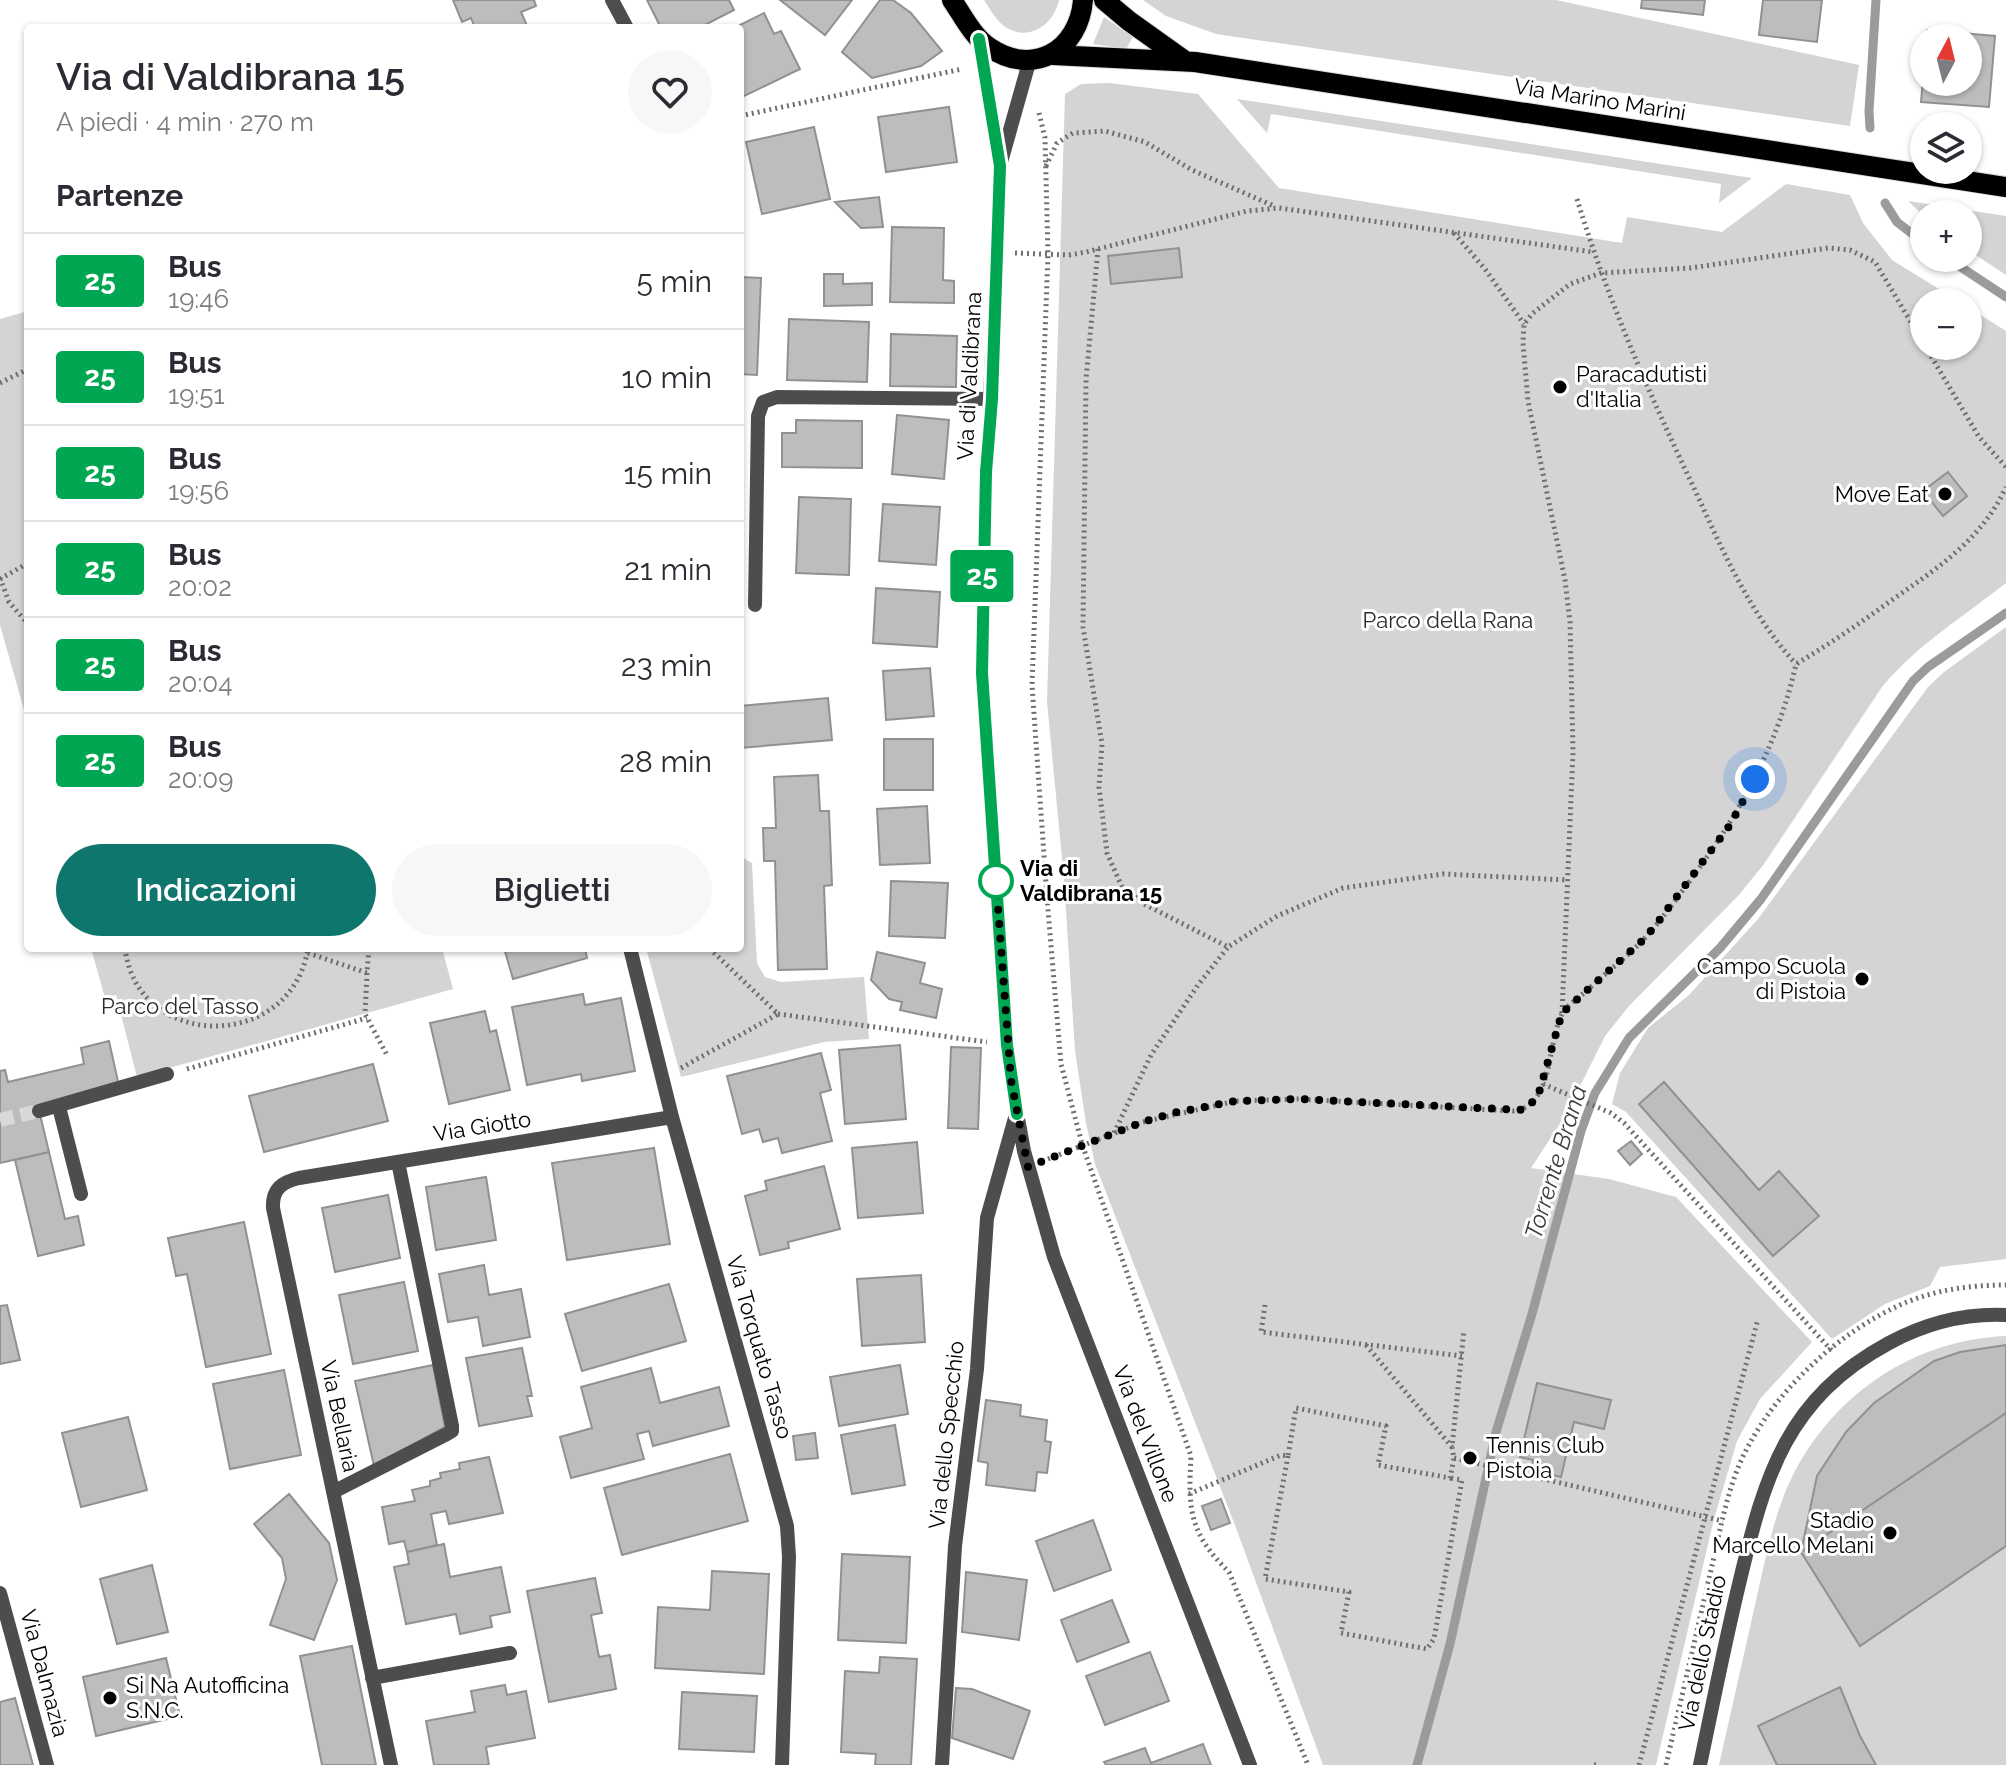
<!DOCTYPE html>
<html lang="it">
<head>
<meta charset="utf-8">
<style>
	:root { --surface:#fff; --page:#f7f7f7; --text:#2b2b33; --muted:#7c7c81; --line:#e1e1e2; --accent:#0f766e }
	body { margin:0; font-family:Raleway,sans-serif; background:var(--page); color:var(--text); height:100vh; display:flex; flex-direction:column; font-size:30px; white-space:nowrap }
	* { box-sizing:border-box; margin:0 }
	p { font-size:26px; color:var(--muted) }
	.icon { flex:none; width:44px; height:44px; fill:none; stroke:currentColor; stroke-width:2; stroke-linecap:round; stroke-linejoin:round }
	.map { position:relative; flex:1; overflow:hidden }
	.drawer { position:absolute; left:24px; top:24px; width:720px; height:928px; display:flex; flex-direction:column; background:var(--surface); border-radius:8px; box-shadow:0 2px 6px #0004 }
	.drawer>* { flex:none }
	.badge { padding:0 16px; border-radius:6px; font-size:28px; line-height:52px }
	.needle { width:52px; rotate:7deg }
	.buttons { position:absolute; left:1910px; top:24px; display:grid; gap:16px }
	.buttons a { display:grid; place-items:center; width:72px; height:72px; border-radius:50%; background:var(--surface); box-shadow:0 2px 6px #0004; font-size:40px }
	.you { position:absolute; width:40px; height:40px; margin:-20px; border:6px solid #fff; border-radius:50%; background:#1a73e8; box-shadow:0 0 0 12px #1a73e833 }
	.map>.badge { position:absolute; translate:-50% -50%; box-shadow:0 0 0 4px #fff }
	h2 { padding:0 32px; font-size:30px; line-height:72px }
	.round { display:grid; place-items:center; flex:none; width:84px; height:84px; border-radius:42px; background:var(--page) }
	.head { display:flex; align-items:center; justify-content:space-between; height:136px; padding:0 32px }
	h1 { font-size:38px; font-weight:600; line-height:60px }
	.cta { display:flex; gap:16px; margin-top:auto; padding:16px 32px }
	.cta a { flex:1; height:92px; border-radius:48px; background:var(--accent); color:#fff; font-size:32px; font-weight:600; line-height:92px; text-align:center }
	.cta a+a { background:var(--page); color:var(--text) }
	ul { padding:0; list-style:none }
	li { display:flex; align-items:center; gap:24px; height:96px; padding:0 32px; border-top:2px solid var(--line) }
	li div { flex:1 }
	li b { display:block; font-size:30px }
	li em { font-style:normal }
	li .badge { min-width:88px; font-weight:700; text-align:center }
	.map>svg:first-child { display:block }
	.green { fill:#d4d4d4 }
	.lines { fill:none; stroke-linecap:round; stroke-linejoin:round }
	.stream { stroke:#9b9b9b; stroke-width:9 }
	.building { fill:#bdbdbd; stroke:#919191; stroke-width:2 }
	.minor-tunnel { stroke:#d9d9d9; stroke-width:14; stroke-dasharray:14 7; stroke-linecap:butt }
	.major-casing { stroke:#dbdbdb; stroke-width:22 }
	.path { stroke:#6f6f6f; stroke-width:5; stroke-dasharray:2 4; stroke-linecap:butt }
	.minor { stroke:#4d4d4d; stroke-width:14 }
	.major { stroke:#000; stroke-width:20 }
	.line-casing { stroke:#fff; stroke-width:18 }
	.line { stroke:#00a651; stroke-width:12 }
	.walk { stroke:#000; stroke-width:8; stroke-dasharray:0 14.4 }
	.poi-dot { fill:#000; stroke:#fff; stroke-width:3 }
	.stop-dot { fill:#fff; stroke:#00a651; stroke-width:4 }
	.labels { text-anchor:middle; stroke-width:6; stroke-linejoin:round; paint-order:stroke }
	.street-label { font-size:22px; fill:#000; stroke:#fff }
	.poi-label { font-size:22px; fill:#000; stroke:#fff; text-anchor:start }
	.park-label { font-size:22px; fill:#2b2b2b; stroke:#fff }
	.stop-label { font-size:22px; font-weight:bold; fill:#000; stroke:#fff; text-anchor:start }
	.water-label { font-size:24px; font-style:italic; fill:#3c3c3c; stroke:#fff }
</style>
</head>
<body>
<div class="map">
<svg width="2006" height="1765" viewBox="0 0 2006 1765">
	<rect width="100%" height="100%" fill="#fff"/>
	<!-- green -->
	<path class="green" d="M984 0H1059C1054 25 1028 43 1004 26 995 19 990 9 984 0Z
		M1143 0H1556L1859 65 1850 126 1216 34 1166 16Z
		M1104 17 1133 37 1126 49 1093 44Z
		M1109 83 1198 94 1279 188 1622 243 1627 217 1722 232 1786 184 1850 195 1863 223 1892 260 1960 302H1924V346H1968V307L2006 331V583C1963 617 1917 645 1882 687L1764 864 1738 896 1629 1006 1605 1036 1565 1116 1531 1168 1609 1179 1676 1197 1812 1342 1760 1399 1737 1441 1714 1519 1656 1765H1323L1236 1528 1095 1164 1086 1123 1075 1051 1064 879 1047 702 1065 94 1081 84Z
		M1237 99 1752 178 1719 203 1721 184 1271 114 1267 133Z
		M1908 201 2006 216V275L1968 250V214H1924V216Z
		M28 311V724L0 625V319Z
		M2006 627V1259L1940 1267 1930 1286 1885 1304 1832 1339 1626 1112 1612 1104 1620 1073 1648 1028 1689 995 1758 919 1928 687 1944 672Z
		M740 856 752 863 757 963 765 977 781 982 864 977 869 1039 824 1042 681 1077 646 948H740Z
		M91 948H442L453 989 137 1077 116 995 105 998Z
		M2006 1336V1765H1719C1731 1712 1743 1658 1755 1605 1763 1570 1770 1532 1783 1498 1819 1405 1905 1340 2006 1336Z"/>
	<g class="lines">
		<!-- stream -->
		<path class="stream" d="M1870 128 1869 111 1876 0
			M1885 203 1897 222 1924 243
			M1947 258 2006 297
			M1417 1765 1450 1644 1496 1432 1532 1314 1581 1131 1595 1093 1629 1038 1720 948 1761 899 1913 681 1928 667 2006 613"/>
	</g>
	<!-- building -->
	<path class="building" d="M453 0H534L536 6 521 12 528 28H475L471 18 462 22Z
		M647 0H729L734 10 699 28H661Z
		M780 0H852L825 35Z
		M880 0H893L911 13 942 51 921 66 872 78 842 52Z
		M1642 0H1705L1703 15 1641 8Z
		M1763 0H1822L1817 42 1759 35Z
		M764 13 774 34 781 31 800 69 740 98V28H734Z
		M1927 30 1995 36 1989 107 1921 102 1924 67V82H1968V38H1927Z
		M949 107 957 162 886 172 878 117Z
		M814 127 830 199 762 214 746 142Z
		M879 197 883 227 861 228 835 202Z
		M892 227 944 228 943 280 954 281V303L890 302Z
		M1179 248 1182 277 1111 284 1108 256Z
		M824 274H843V284L872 283V305L824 306Z
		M740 277 761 278 757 375 740 374Z
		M789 319 869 322 867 382 787 380Z
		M891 334 957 336 956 387 890 386Z
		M897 415 949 420 944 479 892 474Z
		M796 420 862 421V468L782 467V433H796Z
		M1948 472 1967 496 1943 516 1923 491Z
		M799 497 851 499 849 575 796 573Z
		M883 504 940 507 936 565 879 561Z
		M876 588 940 592 937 647 873 643Z
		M930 668 934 716 886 720 883 671Z
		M828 698 832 740 740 748V706Z
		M884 739H933V790H884Z
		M818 775 820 811H829L832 885 824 886 827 969 778 970 775 861H764L763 828H776L774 777Z
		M927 806 930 863 880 865 877 809Z
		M891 881 948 883 945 938 889 936Z
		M504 948H585L587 958 513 979Z
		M877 952 925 963 920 983 942 989 936 1018 900 1010 902 1002 889 999 871 980Z
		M583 994 585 1005 621 998 635 1071 582 1081 581 1074 527 1085 512 1007Z
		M485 1011 490 1032 496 1030 510 1090 449 1104 430 1023Z
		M109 1041 119 1086 38 1106 49 1152 0 1163V1071L5 1070 8 1082 84 1064 81 1048Z
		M900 1045 906 1119 845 1124 839 1050Z
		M951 1047 981 1048 978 1129 948 1128Z
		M821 1053 831 1090 820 1093 832 1141 782 1153 778 1138 763 1142 759 1129 742 1134 727 1076Z
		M373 1064 388 1121 264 1152 249 1096Z
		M1664 1082 1759 1190 1779 1171 1819 1216 1773 1256 1639 1104Z
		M1631 1141 1642 1154 1630 1165 1618 1151Z
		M917 1142 923 1213 858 1218 852 1148Z
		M654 1148 670 1244 567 1260 552 1163Z
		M49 1152 65 1219 78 1216 84 1245 38 1256 15 1160Z
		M824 1166 840 1229 788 1242 789 1248 760 1255 745 1196 767 1190 765 1181Z
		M486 1177 496 1240 436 1250 426 1187Z
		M388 1195 400 1258 335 1272 322 1208Z
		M244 1222 271 1354 206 1367 187 1274 176 1276 168 1238Z
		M484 1265 489 1295 521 1289 530 1337 483 1346 478 1317 448 1322 439 1274Z
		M921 1275 925 1342 862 1346 857 1279Z
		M404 1282 418 1351 353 1364 339 1295Z
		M669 1284 686 1341 582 1371 565 1314Z
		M7 1305 20 1360 0 1364V1306Z
		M2006 1345V1413L1801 1552 1817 1476 1846 1432 1874 1403 1934 1361 1960 1352Z
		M522 1348 532 1396H527L532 1416 479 1426 466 1358Z
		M433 1365 445 1427 374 1466 355 1381Z
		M900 1365 908 1414 839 1426 830 1377Z
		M651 1368 660 1403 719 1387 729 1426 653 1446 649 1431 637 1434 644 1459 571 1478 560 1437 592 1428 581 1387Z
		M284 1370 301 1455 230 1469 213 1384Z
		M1537 1383 1611 1400 1604 1429 1574 1422 1561 1477 1531 1470 1533 1460 1520 1457Z
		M986 1400 1021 1405 1020 1416 1047 1420 1045 1441 1051 1442 1047 1473 1037 1472 1035 1491 986 1485 988 1463 978 1461Z
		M2006 1413V1546L1860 1646 1801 1552Z
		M128 1417 147 1490 81 1507 62 1433Z
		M895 1425 905 1485 852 1494 841 1435Z
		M815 1433 818 1458 796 1460 793 1436Z
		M730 1454 748 1521 622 1555 604 1488Z
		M489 1457 503 1513 449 1524 446 1511 431 1514 437 1545 407 1552 404 1541 389 1544 382 1507 415 1501 412 1490 430 1486V1481L441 1478 440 1473 460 1469 459 1463Z
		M289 1494 329 1543 337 1580 314 1640 270 1625 286 1579 282 1558 254 1524Z
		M1221 1499 1230 1523 1211 1530 1202 1506Z
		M1093 1520 1111 1570 1054 1591 1036 1541Z
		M444 1544 450 1577 501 1567 510 1612 490 1616 492 1627 460 1634 456 1614 406 1624 394 1567 409 1564 407 1552Z
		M842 1554 910 1557 906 1643 838 1640Z
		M152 1565 168 1632 117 1644 100 1579Z
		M712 1571 769 1574 764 1674 655 1668 658 1607 710 1610Z
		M966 1572 1027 1580 1019 1640 962 1632Z
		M595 1578 602 1613 591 1615 599 1657 610 1655 616 1689 549 1702 527 1591Z
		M1112 1600 1129 1642 1077 1662 1061 1620Z
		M352 1646 376 1765H322L300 1656Z
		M1150 1652 1169 1701 1105 1725 1086 1676Z
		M880 1657 917 1659 911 1765H875L876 1754 841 1752 845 1671 879 1673Z
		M166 1658 180 1716 96 1736 83 1677Z
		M505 1685 507 1695 526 1691 535 1738 486 1747 489 1765H434L426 1721 475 1712 471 1691Z
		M1840 1687 1860 1736 1876 1765H1777L1758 1726Z
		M956 1688 972 1689 1030 1711 1013 1759 952 1738Z
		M682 1692 757 1696 754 1752 679 1749Z
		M15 1698 33 1765H0V1702Z
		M1203 1744 1211 1765H1106L1104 1762 1145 1748 1151 1763Z"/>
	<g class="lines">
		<!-- minor-tunnel -->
		<path class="minor-tunnel" d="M0 1120 39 1111"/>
		<!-- major casing -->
		<g class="major-casing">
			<path id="major" d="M952 0C963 16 973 37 990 48 1034 77 1079 50 1083 0
				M1104 0 1129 21 1185 61
				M1053 55 1195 62 2006 187"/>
		</g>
		<!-- path -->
		<path class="path" d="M1039 113 1045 138 1048 254 1032 685 1047 898 1061 1064 1082 1144 1191 1456C1188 1509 1189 1533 1229 1572L1308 1765
			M740 116 962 69
			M1046 166 1057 143 1073 133 1105 131 1145 142 1192 170 1274 206
			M1577 199C1607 298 1649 393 1693 486 1722 549 1749 613 1796 664
			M1454 233 1485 269 1524 324
			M1098 249 1086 380 1083 627 1102 744 1099 787 1107 853 1122 887 1144 904 1228 947 1277 916 1343 888 1443 874 1567 880
			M1015 253 1069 255 1086 252 1247 211 1279 208 1593 252
			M1925 346 1979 437 2006 467
			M0 383 28 369
			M0 578 9 602 28 624
			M0 579 28 563
			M125 948C137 1052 292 1052 308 948
			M308 953 367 973 369 948
			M367 973 365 1014 388 1057
			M1562 1013 1573 752 1570 622 1565 580 1528 401 1523 343 1524 324 1533 313 1570 284 1601 273 1690 268 1828 248 1850 250 1875 262 1924 344
			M778 1014 987 1042
			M681 1068 778 1014 709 948
			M187 1069 367 1018
			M1543 1084 1611 1113 1624 1123 1833 1352
			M1114 1133 1151 1055 1198 985 1228 947
			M1048 1159 1143 1122 1236 1101 1298 1099 1513 1111C1554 1107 1547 1042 1562 1014 1566 1006 1577 999 1584 993 1603 975 1625 959 1643 940 1660 922 1674 902 1689 882 1738 816 1778 746 1796 664 1828 645 1859 624 1889 602 1936 569 1981 541 2006 487
			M1265 1305 1261 1332 1462 1356
			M1366 1345 1452 1447
			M1288 1456 1265 1579 1349 1592 1341 1633 1427 1649 1434 1639 1462 1480 1450 1478
			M1454 1458 1723 1521
			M1189 1494 1281 1455 1288 1456 1296 1408 1386 1426 1378 1465 1450 1478 1454 1458 1452 1447 1464 1330
			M1594 1765H1596
			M1639 1765 1758 1319
			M1666 1765C1681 1700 1696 1635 1711 1570 1721 1528 1728 1481 1750 1443 1781 1386 1840 1332 1900 1305 1933 1290 1970 1285 2006 1285"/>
		<!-- minor -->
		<path class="minor" d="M612 0 627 28
			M979 39 1000 166 982 584V673L1011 1080 1024 1151 1054 1257 1250 1765
			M1001 162 1030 59
			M755 605 758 416 763 402 777 397 992 399
			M630 948 672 1117 787 1526 789 1557 782 1765
			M59 1107 81 1194
			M39 1111 167 1074
			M333 1492 447 1434 452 1431V1426L398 1162
			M0 1593 47 1765
			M372 1678 510 1653
			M391 1765 273 1208C272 1189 282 1182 299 1178L672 1117
			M942 1765 955 1546 977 1369 987 1218 1015 1118
			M1700 1765C1713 1703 1725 1642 1740 1580 1765 1475 1787 1398 1889 1343 1926 1323 1964 1313 2006 1315"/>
		<!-- major -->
		<use href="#major" class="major"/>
	</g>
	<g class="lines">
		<!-- line casing -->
		<g class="line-casing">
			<path id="line" d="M979 39 1000 166 992 399 986 472 982 673 1007 1045 1017 1114"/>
		</g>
		<!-- line -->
		<use href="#line" class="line"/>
		<!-- walk -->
		<path class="walk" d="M996 881 1011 1080 1028 1167 1143 1122 1173 1113 1236 1101 1298 1099 1520 1110 1527 1108 1538 1096 1562 1013 1643 940 1655 926 1730 825 1755 779"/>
	</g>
	<!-- markers -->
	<g class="poi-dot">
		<circle cx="1560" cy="387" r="8"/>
		<circle cx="1945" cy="494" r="8"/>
		<circle cx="1862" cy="979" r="8"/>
		<circle cx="1470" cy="1458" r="8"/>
		<circle cx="1890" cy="1533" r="8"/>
		<circle cx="110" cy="1698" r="8"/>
	</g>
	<circle class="stop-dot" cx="996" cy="881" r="16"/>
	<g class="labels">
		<!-- street labels -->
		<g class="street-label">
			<text transform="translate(1600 99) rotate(9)" y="8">Via Marino Marini</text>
			<text transform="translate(969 376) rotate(-87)" y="8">Via di Valdibrana</text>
			<text transform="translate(482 1126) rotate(-9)" y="8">Via Giotto</text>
			<text transform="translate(760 1347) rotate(74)" y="8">Via Torquato Tasso</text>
			<text transform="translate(340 1416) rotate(78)" y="8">Via Bellaria</text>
			<text transform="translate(1146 1434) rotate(69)" y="8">Via del Villone</text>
			<text transform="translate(946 1435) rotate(-84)" y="8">Via dello Specchio</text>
			<text transform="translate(1702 1653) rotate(-78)" y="8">Via dello Stadio</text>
			<text transform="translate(45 1673) rotate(75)" y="8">Via Dalmazia</text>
		</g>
		<!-- poi labels -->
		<g class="poi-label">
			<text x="1576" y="382">Paracadutisti<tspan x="1576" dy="25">d'Italia</tspan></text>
			<text x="1929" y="502" text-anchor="end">Move Eat</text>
			<text x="1846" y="974" text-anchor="end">Campo Scuola<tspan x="1846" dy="25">di Pistoia</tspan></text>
			<text x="1486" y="1453">Tennis Club<tspan x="1486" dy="25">Pistoia</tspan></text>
			<text x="1874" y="1528" text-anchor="end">Stadio<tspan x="1874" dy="25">Marcello Melani</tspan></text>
			<text x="126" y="1693">Si Na Autofficina<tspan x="126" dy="25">S.N.C.</tspan></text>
		</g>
		<!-- park labels -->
		<g class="park-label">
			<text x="1448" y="628">Parco della Rana</text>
			<text x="180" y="1014">Parco del Tasso</text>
		</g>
		<!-- stop labels -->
		<g class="stop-label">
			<text x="1020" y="876">Via di<tspan x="1020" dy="25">Valdibrana 15</tspan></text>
		</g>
		<!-- water labels -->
		<g class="water-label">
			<text transform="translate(1556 1162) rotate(-73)" y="8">Torrente Brana</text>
		</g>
	</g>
</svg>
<div class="buttons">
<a><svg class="needle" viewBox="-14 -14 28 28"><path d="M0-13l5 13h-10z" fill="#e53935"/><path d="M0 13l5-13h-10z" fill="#7c7c81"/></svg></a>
<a><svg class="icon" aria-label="layers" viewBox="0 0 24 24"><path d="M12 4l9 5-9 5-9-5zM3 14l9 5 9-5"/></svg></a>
<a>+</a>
<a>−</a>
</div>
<div class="you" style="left:1755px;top:779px"></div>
<b class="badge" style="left:982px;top:576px;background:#00a651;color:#fff">25</b>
<section class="drawer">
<div class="head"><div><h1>Via di Valdibrana 15</h1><p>A piedi · 4 min · 270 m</p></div><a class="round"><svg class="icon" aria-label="heart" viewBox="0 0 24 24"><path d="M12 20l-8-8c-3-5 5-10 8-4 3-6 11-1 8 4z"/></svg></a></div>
<h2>Partenze</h2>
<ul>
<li><span class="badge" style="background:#00a651;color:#fff">25</span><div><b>Bus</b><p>19:46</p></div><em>5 min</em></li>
<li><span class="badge" style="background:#00a651;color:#fff">25</span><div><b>Bus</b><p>19:51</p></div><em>10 min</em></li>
<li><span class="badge" style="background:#00a651;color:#fff">25</span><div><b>Bus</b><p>19:56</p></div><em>15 min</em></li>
<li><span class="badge" style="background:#00a651;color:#fff">25</span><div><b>Bus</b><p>20:02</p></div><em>21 min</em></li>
<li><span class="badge" style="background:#00a651;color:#fff">25</span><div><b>Bus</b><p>20:04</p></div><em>23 min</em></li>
<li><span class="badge" style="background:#00a651;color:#fff">25</span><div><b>Bus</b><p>20:09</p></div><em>28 min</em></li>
</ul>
<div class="cta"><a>Indicazioni</a><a>Biglietti</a></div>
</section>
</div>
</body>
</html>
